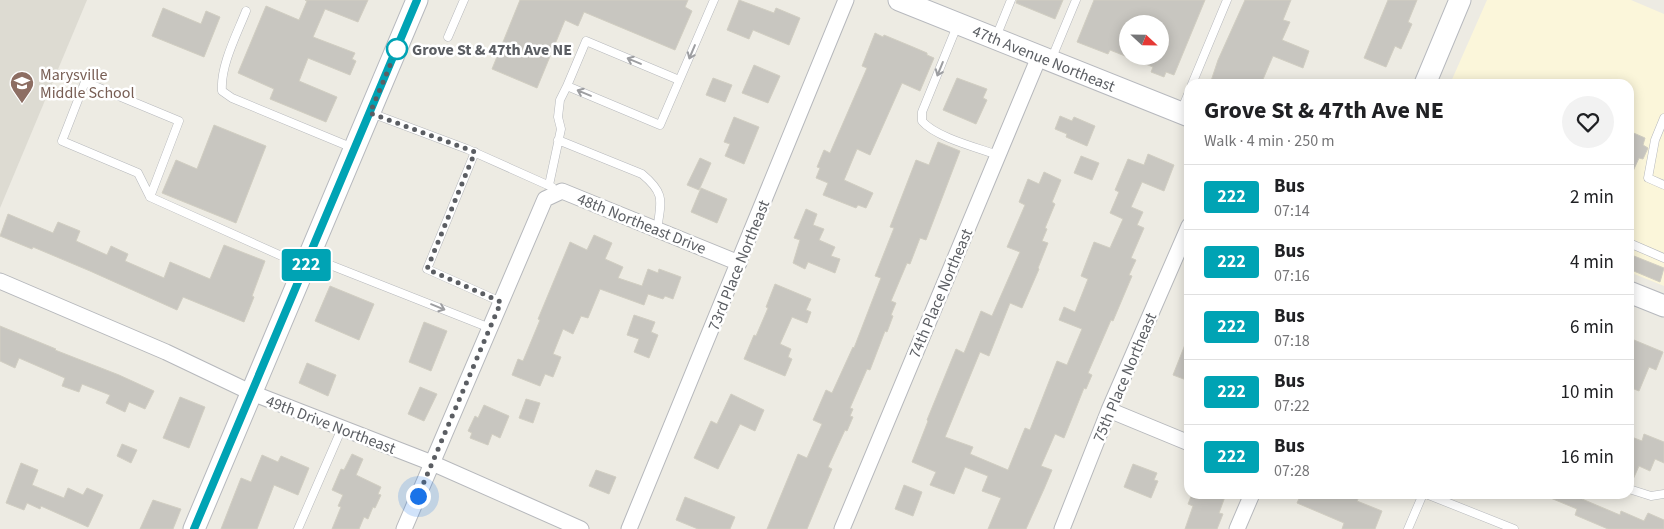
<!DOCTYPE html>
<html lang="en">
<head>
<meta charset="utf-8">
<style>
	:root { --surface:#fff; --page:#f2f2f2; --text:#202124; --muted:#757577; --line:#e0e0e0 }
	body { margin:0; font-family:"Source Sans 3",sans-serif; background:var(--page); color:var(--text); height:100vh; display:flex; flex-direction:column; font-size:19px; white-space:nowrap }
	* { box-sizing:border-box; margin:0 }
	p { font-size:16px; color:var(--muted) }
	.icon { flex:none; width:28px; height:28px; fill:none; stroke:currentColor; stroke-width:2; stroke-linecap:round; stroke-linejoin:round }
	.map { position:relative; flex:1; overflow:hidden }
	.sheet { position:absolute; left:1184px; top:79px; width:450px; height:420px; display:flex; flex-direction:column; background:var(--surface); border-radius:15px; box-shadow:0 2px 12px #0003 }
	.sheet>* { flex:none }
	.badge { padding:0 10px; border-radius:4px; font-size:18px; line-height:32px }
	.needle { width:32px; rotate:112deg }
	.controls { position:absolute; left:1119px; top:15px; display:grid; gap:10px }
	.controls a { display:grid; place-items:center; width:50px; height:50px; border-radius:50%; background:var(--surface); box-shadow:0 2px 12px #0003; font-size:25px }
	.you { position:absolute; width:25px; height:25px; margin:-12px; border:4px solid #fff; border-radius:50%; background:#1a73e8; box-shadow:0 0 0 8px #1a73e833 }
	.map>.badge { position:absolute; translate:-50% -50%; box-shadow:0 0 0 2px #fff }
	.round { display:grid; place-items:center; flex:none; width:52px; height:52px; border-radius:26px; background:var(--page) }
	.summary { display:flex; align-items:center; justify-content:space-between; height:85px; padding:0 20px }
	h1 { font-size:24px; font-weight:700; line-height:38px }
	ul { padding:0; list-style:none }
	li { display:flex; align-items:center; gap:15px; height:65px; padding:0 20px; border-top:1px solid var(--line) }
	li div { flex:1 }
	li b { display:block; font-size:19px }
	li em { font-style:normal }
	li .badge { min-width:55px; font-weight:700; text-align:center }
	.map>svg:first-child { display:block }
	.commercial { fill:#fbf6da }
	.education { fill:#dddbd2 }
	.building { fill:#c8c6c0; stroke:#d1cec2; fill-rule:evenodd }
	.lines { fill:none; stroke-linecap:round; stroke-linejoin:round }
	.lane-casing { stroke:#b6b8bc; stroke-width:9 }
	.street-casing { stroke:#b6b8bc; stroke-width:17 }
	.secondary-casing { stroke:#b7b9be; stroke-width:23 }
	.lane { stroke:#fff; stroke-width:8 }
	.street { stroke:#fff; stroke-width:15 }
	.secondary { stroke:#fff; stroke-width:21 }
	.oneway { stroke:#9d9ea1 }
	.line-casing { stroke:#fff; stroke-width:11 }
	.line { stroke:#00a3b4; stroke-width:8 }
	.walk { stroke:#5b5e63; stroke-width:5; stroke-dasharray:0 9 }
	.stop-dot { fill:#fff; stroke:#00a3b4; stroke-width:2.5 }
	.labels { text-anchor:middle; stroke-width:5; stroke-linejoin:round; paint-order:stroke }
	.stop-label { font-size:16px; font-weight:bold; fill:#5b5e63; stroke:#fff; text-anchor:start }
	.street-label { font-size:16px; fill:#5b5e63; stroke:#fff }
	.education-label { font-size:16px; fill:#785e54; stroke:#fff; text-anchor:start }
</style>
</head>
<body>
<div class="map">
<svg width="1664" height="529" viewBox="0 0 1664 529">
	<rect width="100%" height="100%" fill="#edebe3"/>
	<!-- commercial -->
	<path class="commercial" d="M1487 0H1631L1664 14V286L1629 272V84H1450Z"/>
	<!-- education -->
	<path class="education" d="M0 0H87L0 208Z"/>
	<!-- building -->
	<path class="building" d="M305 0H368L358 22 325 9 313 37 355 53 352 59 356 61 350 75 308 58 299 81 337 97 326 122 270 99 274 89 238 73 266 6 299 20 307 1Z
		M520 0H688L685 7 692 11 675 50 584 12 578 26 565 20 537 88 492 69Z
		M739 0 774 13 776 8 800 18 789 45 753 30 749 39 727 30Z
		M1017 0H1063L1055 19 1016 3Z
		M1094 0H1205L1174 75 1166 72 1164 77 1151 72 1153 67 1110 50 1108 54 1077 42ZM1128 24H1160V56H1128Z
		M1245 0H1291L1283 20 1290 22 1282 40 1309 51 1303 68 1273 56 1261 84H1210L1218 60Z
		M1388 0H1417L1408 22 1412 24 1401 49 1395 46 1386 67 1364 58Z
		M163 8 201 24 206 11 220 17 204 57 152 36Z
		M875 33 883 37 884 35 913 47 927 53V55L934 58 920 91 902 83 870 155 857 149 844 180 873 193 866 208 858 205 856 208 823 195 828 183 816 178 820 168 817 167 824 150 830 153 867 68 862 66Z
		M754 65 780 76 768 103 742 93Z
		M713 78 732 85 725 102 706 95Z
		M957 78 987 89 983 98 987 100 976 124 943 110Z
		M1060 116 1072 121 1074 117 1095 126 1087 146 1066 137 1067 134 1055 129Z
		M734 117 759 127 744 164 725 156 730 144 724 142Z
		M214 125 266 146 236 223 162 193 176 160 197 169Z
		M1629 131 1645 138 1643 145 1648 148 1643 159 1639 158 1629 180Z
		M938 142 960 151 926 240 920 238 910 264 907 263 891 301 896 303 891 315 893 316 887 332 885 331 870 370 867 369 850 408 853 409 850 416 853 417 847 431 845 430 828 467 832 469 807 529H767L798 454 807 458 822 424 813 420 826 390 832 393 853 347 854 348 881 278 875 276 894 228 890 227 916 160 929 165Z
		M1148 154 1174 165 1164 191 1142 182 1131 207 1143 212 1137 225 1144 228 1131 258 1136 260 1129 275 1132 276 1113 321 1111 320 1088 373 1092 375 1086 389 1084 388 1064 438 1055 434 1041 466 1052 470 1044 489 1026 529H988L1001 498 982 491 988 476 965 467 954 494 930 485 936 472 912 462 928 421 927 420 956 349 964 353 981 311 992 316 1020 252 1007 247 1025 205 1019 202 1028 179 1039 184 1044 172 1061 180 1052 202 1055 204 1045 228 1047 229 1042 241 1048 243 1038 268 1039 269 1022 308 1010 303 989 356 980 352 945 437 973 447 970 454 1008 470 1025 428 1030 430 1057 361 1067 365 1082 329 1059 320 1064 307 1075 312 1088 279 1081 276 1094 242 1110 248 1123 219 1110 213 1119 192 1115 190 1128 159 1144 165Z
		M1081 156 1099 163 1092 180 1074 173Z
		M700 158 711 163 699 190 687 185Z
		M701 188 727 199 717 223 691 212Z
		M806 209 817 214 813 225 824 229 819 240 835 247 831 256 840 259 835 273 808 262 805 269 793 263 800 240 794 238Z
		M8 214 53 233 58 222 80 231 76 241 107 255 111 246 128 254 125 261 164 278 170 262 210 279 224 245 265 261 252 296 254 297 244 322 183 297 177 310 90 271 33 247 32 249 0 236Z
		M594 235 612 243 605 259 623 267 618 278 642 286 648 269 658 273 659 269 681 277 673 299 665 296 663 299 648 294 644 305 600 289 588 318 581 316 573 334 563 329 553 354 561 357 553 377 545 374 540 386 512 375 518 359 523 361 540 320 538 319 570 242 587 250Z
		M1629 254 1664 268 1660 282 1629 269Z
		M775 284 811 299 806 310 811 312 807 323 792 317 780 344 791 349 788 357 792 359 785 376 744 359 754 335 756 336 768 308 766 307Z
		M330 286 374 304 359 340 315 321Z
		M634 315 655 322 651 332 658 335 649 358 634 352 639 339 627 335Z
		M424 322 447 331 431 371 409 362Z
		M0 326 56 349 55 350 119 375 154 391 145 409 129 402 125 412 106 403 110 395 82 384 79 392 62 386 65 378 19 358 15 368 0 361Z
		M1188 337H1189V381L1173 375Z
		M1634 340 1663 352 1656 370 1649 367 1639 391 1629 387V352Z
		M307 363 336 375 328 396 299 383Z
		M420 387 437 394 424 421 408 414Z
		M731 394 764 410 755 431 740 424 718 469 694 458 711 421 717 424Z
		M180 397 205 407 189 448 163 438Z
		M526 399 540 403 533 423 519 418Z
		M484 405 509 416 500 438 492 434 488 445 470 438 472 433 468 431 475 416 478 418Z
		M1644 434 1664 442V463L1655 459 1650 471 1639 466 1631 484 1629 483V436L1642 441Z
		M122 444 137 450 131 463 117 456Z
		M352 454 363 459 356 475 381 487 378 494 381 495 375 508 373 507 368 519 364 517 359 529H332L341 507 338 506 343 495 332 490 341 469 344 470Z
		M262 455 278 462 281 456 309 468 298 495 274 485 257 529H221L241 478 251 482Z
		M21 463 38 470 32 485 64 498 68 488 83 495 87 488 103 495 88 527 41 506 40 509 27 503 24 510 6 503Z
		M1133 464 1157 473 1154 480 1158 481 1151 498 1124 487Z
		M596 470 616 477 609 494 589 486Z
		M904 485 922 492 913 516 895 509Z
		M1192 494H1226L1219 513 1223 514 1217 529H1185L1193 506 1188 504Z
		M1301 494H1352L1359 497 1357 501 1382 511 1375 529H1342L1344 523 1297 503Z
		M1541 494H1585L1582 499 1620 515 1621 511 1644 521 1648 513 1664 520V529H1608L1575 515 1577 509Z
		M685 497 735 517 730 529H698L676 520Z
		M153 500 181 509 173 529H140Z"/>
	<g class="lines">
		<!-- lane casing -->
		<g class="lane-casing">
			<path id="lane" d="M246 11C237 34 220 66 222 91L232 98 353 148
				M957 26 922 112V121C935 137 978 148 998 155
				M448 37 464 0
				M996 37 1011 0
				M1051 60 1076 0
				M1192 84 1227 0
				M567 86 586 41 679 80
				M1181 111 1189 92
				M371 113 467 149 552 187
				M1664 118 1655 140 1648 178 1664 185
				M558 140 642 174C666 194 661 201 657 230
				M475 152 427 269 501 302
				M549 185 561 129 558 117 560 100 567 86 660 125 714 0
				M150 197 179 121 85 82 62 141 138 173 150 197 304 266
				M1629 243 1664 258
				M310 257 490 328
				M1629 489 1651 496 1664 494
				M1426 494 1514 529
				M298 529 342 428
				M1408 529 1423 494"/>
		</g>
		<!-- street casing -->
		<g class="street-casing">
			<path id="street" d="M0 281 166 352 252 393 432 463 581 529
				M1109 410 1189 443
				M404 529 545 199 562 191 739 263
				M629 529 846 0
				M842 529 1039 57
				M1062 529 1109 410 1189 226
				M1237 529 1252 494"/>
		</g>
		<!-- secondary casing -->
		<g class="secondary-casing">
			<path id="secondary" d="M899 0 1189 116
				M1425 84 1460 0
				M1629 292 1664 306
				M194 529 417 0"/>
		</g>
		<!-- lane -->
		<use href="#lane" class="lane"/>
		<!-- street -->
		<use href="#street" class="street"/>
		<!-- secondary -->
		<use href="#secondary" class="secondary"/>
	</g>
	<!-- one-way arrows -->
	<defs><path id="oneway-shaft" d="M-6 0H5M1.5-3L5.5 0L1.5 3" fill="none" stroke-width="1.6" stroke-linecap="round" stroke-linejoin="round" transform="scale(1.25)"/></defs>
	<g class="oneway">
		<use href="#oneway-shaft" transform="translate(692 52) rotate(113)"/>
		<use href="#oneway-shaft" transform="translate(634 61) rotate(-157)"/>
		<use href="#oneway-shaft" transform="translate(940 69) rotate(112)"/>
		<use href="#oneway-shaft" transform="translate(584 93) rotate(-157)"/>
		<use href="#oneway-shaft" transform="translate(438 307) rotate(22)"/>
	</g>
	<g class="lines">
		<!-- line casing -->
		<g class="line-casing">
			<path id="line" d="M194 529 417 0"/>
		</g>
		<!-- line -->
		<use href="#line" class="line"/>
		<!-- walk -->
		<path class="walk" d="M397 49 370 113 475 152 427 269 501 302 418 496"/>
	</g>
	<!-- icons -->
	<defs>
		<g id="school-pin" transform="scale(1.25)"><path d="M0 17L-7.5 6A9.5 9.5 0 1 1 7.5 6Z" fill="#8d6e63" stroke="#fff"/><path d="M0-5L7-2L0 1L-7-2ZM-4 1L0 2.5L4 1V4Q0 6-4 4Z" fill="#fff"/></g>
	</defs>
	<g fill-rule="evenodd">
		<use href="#school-pin" x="22" y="83"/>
	</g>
	<!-- markers -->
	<circle class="stop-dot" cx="397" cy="49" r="10"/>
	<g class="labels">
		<!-- stop labels -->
		<g class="stop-label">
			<text x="412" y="55">Grove St &amp; 47th Ave NE</text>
		</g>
		<!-- street labels -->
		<g class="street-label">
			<text transform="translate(1044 58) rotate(22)" y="6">47th Avenue Northeast</text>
			<text transform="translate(642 223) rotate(22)" y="6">48th Northeast Drive</text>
			<text transform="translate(738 265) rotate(-68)" y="6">73rd Place Northeast</text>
			<text transform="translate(940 293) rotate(-67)" y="6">74th Place Northeast</text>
			<text transform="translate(1124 377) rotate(-67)" y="6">75th Place Northeast</text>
			<text transform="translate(331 424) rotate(21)" y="6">49th Drive Northeast</text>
		</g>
		<!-- education labels -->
		<g class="education-label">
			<text x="40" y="80">Marysville<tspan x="40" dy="18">Middle School</tspan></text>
		</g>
	</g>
</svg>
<div class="controls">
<a><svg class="needle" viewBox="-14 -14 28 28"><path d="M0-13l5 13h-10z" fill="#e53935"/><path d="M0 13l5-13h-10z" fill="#757577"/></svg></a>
</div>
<div class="you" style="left:418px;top:496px"></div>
<b class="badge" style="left:306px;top:265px;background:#00a3b4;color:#fff">222</b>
<section class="sheet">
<div class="summary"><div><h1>Grove St &amp; 47th Ave NE</h1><p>Walk · 4 min · 250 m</p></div><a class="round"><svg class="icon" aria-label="heart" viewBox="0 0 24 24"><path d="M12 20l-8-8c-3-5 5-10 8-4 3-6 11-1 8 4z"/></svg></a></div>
<ul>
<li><span class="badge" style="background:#00a3b4;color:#fff">222</span><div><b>Bus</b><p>07:14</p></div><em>2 min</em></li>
<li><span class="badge" style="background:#00a3b4;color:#fff">222</span><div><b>Bus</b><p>07:16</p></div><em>4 min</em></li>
<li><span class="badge" style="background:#00a3b4;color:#fff">222</span><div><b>Bus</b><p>07:18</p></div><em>6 min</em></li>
<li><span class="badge" style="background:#00a3b4;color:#fff">222</span><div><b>Bus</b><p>07:22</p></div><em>10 min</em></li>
<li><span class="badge" style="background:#00a3b4;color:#fff">222</span><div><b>Bus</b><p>07:28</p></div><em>16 min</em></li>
</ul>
</section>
</div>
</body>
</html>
